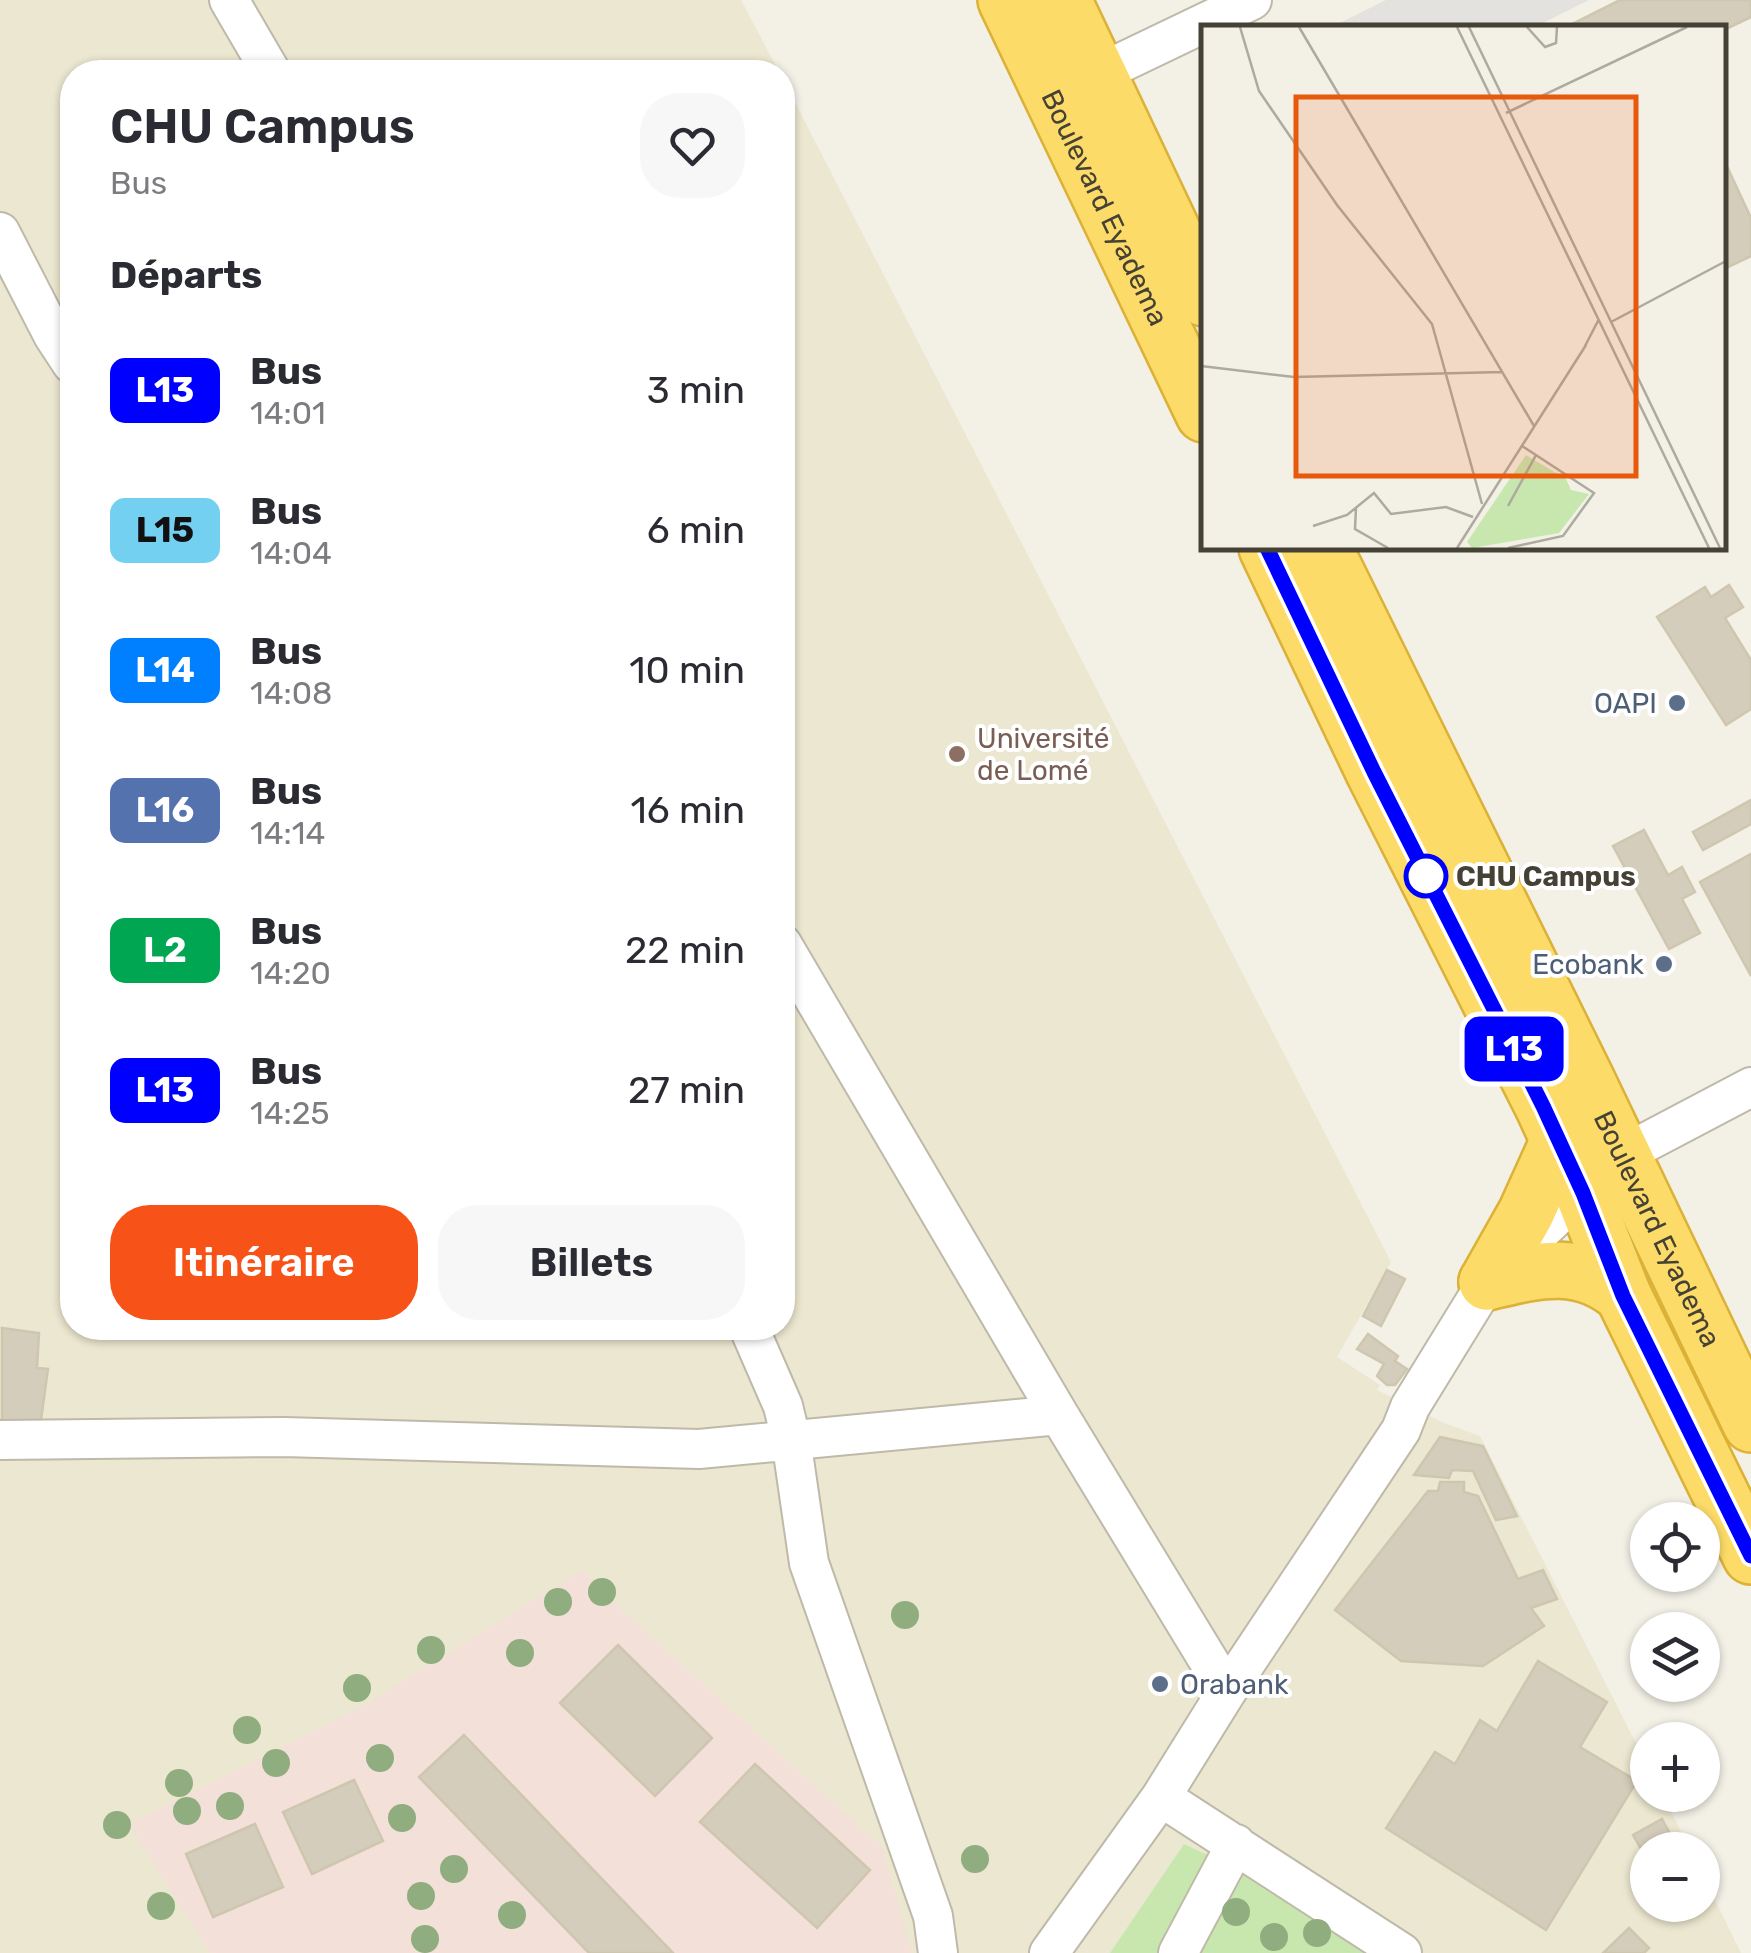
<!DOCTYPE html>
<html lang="fr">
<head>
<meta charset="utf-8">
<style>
	:root { --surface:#fff; --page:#f7f7f7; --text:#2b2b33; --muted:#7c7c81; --accent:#f75318 }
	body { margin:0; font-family:Rubik,sans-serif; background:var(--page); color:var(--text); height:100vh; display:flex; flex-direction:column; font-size:38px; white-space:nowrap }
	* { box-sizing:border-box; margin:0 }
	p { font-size:32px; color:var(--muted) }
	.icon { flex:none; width:55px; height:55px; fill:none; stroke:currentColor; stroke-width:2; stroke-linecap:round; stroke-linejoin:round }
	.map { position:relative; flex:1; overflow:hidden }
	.drawer { position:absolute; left:60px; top:60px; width:735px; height:1280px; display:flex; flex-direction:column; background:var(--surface); border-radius:40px; box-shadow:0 2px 8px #0004 }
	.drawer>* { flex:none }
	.badge { padding:0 20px; border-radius:15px; font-size:35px; line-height:65px }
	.controls { position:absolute; left:1630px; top:1502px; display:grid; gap:20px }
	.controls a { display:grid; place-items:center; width:90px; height:90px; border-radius:50%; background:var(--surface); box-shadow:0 2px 8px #0004; font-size:50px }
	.map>.badge { position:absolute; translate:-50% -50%; box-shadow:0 0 0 5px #fff }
	h2 { padding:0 50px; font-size:38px; line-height:90px }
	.round { display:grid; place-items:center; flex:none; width:105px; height:105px; border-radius:40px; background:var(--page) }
	.overview { display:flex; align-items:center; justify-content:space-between; height:170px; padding:0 50px }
	h1 { font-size:48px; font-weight:600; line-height:75px }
	.cta { display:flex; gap:20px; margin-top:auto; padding:20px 50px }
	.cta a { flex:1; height:115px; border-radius:40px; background:var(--accent); color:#fff; font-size:40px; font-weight:600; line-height:115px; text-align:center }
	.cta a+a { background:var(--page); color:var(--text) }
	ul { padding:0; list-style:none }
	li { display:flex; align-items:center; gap:30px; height:140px; padding:0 50px }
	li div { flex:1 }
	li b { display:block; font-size:38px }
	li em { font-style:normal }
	li .badge { min-width:110px; font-weight:700; text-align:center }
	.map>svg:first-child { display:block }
	.education { fill:#ece7d0 }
	.medical { fill:#f3e0d9 }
	.green { fill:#c7e7af }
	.parking { fill:#e4e2de }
	.building { fill:#d4cdbb; stroke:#cfc6af; stroke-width:2.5 }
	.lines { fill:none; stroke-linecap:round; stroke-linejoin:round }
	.minor-casing { stroke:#beb9a9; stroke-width:42 }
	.highway-casing { stroke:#dbb137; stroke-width:60 }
	.minor { stroke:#fff; stroke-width:38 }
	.highway { stroke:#fcdb68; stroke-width:55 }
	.tree { fill:#8fad7e }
	.line-casing { stroke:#fff; stroke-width:22 }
	.line { stroke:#00f; stroke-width:15 }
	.service-dot { fill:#5c6f8a; stroke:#fff; stroke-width:4 }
	.education-dot { fill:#8d6e63; stroke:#fff; stroke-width:4 }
	.stop-dot { fill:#fff; stroke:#00f; stroke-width:5 }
	.labels { text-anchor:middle; stroke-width:8; stroke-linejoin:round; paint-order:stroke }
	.street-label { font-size:28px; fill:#454135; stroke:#fff }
	.service-label { font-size:28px; fill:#4e5e75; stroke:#fff; text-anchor:end }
	.education-label { font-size:28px; fill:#785e54; stroke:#fff; text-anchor:start }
	.stop-label { font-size:28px; font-weight:bold; fill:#454135; stroke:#fff; text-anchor:start }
	.inset-road { fill:none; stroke:#adaa9f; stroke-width:2.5 }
	.view { fill:#e8590c; fill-opacity:0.15; stroke:#e8590c; stroke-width:5 }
	.inset-edge { fill:none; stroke:#454135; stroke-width:5 }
</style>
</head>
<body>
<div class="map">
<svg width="1751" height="1953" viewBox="0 0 1751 1953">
	<rect width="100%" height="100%" fill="#f3f0e6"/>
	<!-- education -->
	<path class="education" d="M0 0H741L779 72H72V1328H782L783 79 1391 1262 1337 1357 1380 1385 1377 1390 1444 1423 1480 1436 1647 1765 1648 1795H1663L1690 1850H1648V1905H1702L1703 1876 1741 1953H0Z"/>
	<!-- medical -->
	<path class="medical" d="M583 1570 620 1608 882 1847 912 1953H210L129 1824 356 1710Z"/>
	<!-- green -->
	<path class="green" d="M1184 1844 1245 1873 1370 1953H1110Z"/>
	<!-- parking -->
	<path class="parking" d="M1386 0H1589L1535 27H1332Z"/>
	<!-- building -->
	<path class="building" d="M1620 0H1751V17L1724 30V28H1564Z
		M1724 160 1751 218V256L1724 269Z
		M1729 585 1743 607 1725 618 1751 660V709L1726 725 1657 617 1705 587 1711 597Z
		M1751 800V824L1703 850 1693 832Z
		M1644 830 1668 875 1682 867 1695 892 1682 899 1700 933 1669 949 1613 846Z
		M1751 854V976L1700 882Z
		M1387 1270 1405 1279 1381 1326 1363 1316Z
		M2 1328 39 1333 37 1368 48 1369 40 1427 2 1425Z
		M1368 1334 1398 1356 1395 1361 1407 1369 1395 1385H1387L1377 1376 1384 1364 1357 1349Z
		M1440 1437 1483 1446 1517 1516 1496 1520 1473 1471 1452 1470 1449 1478 1414 1475Z
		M1440 1482H1464V1492L1478 1496 1518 1579 1543 1570 1557 1599 1531 1608 1544 1626 1483 1666 1401 1661 1335 1610 1428 1491H1438Z
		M618 1645 712 1738 655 1796 560 1703Z
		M1538 1661 1607 1702 1580 1747 1637 1781 1546 1930 1386 1828 1435 1752 1455 1764 1480 1720 1497 1731Z
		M464 1735 673 1953H589L419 1777Z
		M755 1764 870 1870 817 1928 700 1822Z
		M354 1780 383 1841 312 1874 283 1812Z
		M1662 1819 1679 1850H1648V1861L1633 1835Z
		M255 1824 283 1887 213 1917 186 1854Z
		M1629 1928 1649 1948 1644 1953H1603Z"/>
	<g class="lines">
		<!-- minor casing -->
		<g class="minor-casing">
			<path id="minor" d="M229 0 271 72
				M1079 83 1252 0
				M0 232 53 335 72 364
				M782 944 1059 1415 1227 1691
				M749 1328 783 1406 791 1439 809 1563 933 1916 938 1953
				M0 1440 284 1437 699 1449 1059 1415
				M1161 1797 1402 1953
				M1049 1953 1161 1797 1227 1691 1401 1430 1410 1407 1487 1282 1622 1155 1751 1087
				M1178 1953 1236 1844"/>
		</g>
		<!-- highway casing -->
		<g class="highway-casing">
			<g id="highway">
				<path id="s1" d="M1006 0 1204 414"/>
				<path d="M1063 0 1204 298"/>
				<path d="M1267 548 1374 772 1543 1106 1583 1193 1623 1295 1751 1556"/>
				<path id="s2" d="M1324 548 1587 1081 1751 1424"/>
				<path d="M1487 1282 1526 1213 1559 1140"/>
				<path d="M1487 1282C1538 1270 1579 1258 1623 1295"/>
			</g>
		</g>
		<!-- minor -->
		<use href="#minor" class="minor"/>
		<!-- highway -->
		<use href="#highway" class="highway"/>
	</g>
	<!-- trees -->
	<g class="tree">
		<circle cx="602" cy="1592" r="14"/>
		<circle cx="558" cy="1602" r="14"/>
		<circle cx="905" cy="1615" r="14"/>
		<circle cx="431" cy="1650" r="14"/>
		<circle cx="520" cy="1653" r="14"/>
		<circle cx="357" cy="1688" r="14"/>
		<circle cx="247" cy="1730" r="14"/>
		<circle cx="380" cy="1758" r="14"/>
		<circle cx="276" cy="1763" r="14"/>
		<circle cx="179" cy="1783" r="14"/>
		<circle cx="230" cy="1806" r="14"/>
		<circle cx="187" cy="1811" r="14"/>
		<circle cx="402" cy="1818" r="14"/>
		<circle cx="117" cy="1825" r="14"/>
		<circle cx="975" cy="1859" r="14"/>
		<circle cx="454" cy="1869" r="14"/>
		<circle cx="421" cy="1896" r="14"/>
		<circle cx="161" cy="1906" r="14"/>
		<circle cx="1236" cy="1912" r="14"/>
		<circle cx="512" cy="1915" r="14"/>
		<circle cx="1317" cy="1933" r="14"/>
		<circle cx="1274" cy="1937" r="14"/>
		<circle cx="425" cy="1939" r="14"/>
	</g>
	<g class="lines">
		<!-- line casing -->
		<g class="line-casing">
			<path id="line" d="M1267 548 1374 772 1543 1106 1583 1193 1623 1296 1751 1556"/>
		</g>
		<!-- line -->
		<use href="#line" class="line"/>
	</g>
	<!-- markers -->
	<g class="service-dot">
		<circle cx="1677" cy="703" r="10"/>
		<circle cx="1664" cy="964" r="10"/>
		<circle cx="1160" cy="1684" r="10"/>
	</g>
	<circle class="education-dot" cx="957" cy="754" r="10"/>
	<circle class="stop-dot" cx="1426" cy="876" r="20"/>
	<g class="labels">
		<!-- street labels -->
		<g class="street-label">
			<text dy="10" stroke="none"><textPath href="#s1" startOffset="230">Boulevard Eyadema</textPath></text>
			<text dy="10" stroke="none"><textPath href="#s2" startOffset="758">Boulevard Eyadema</textPath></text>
		</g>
		<!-- service labels -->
		<g class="service-label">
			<text x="1657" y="713">OAPI</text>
			<text x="1644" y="974">Ecobank</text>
			<text x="1180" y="1694" text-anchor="start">Orabank</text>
		</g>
		<!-- education labels -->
		<g class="education-label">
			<text x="977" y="748">Université<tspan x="977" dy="32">de Lomé</tspan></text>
		</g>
		<!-- stop labels -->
		<g class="stop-label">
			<text x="1456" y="886">CHU Campus</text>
		</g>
	</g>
	<!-- overview -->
	<g transform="translate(1201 25)">
		<rect width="525" height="525" fill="#f3f0e6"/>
		<path d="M325 430 365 454 370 465 388 469 358 508 271 523 266 517Z" fill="#c7e7af"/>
		<path class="inset-road" d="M39 2 58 66 136 180 231 299 281 479M98 2 333 401M256 2 508 523M268 2 519 523M326 2 344 22 355 18 356 2M305 88 486 2M410 297 525 236M384 321 398 294M0 341 93 352 301 347M307 481 335 430M155 483 154 504 187 523M112 501 146 490 173 468 190 489 245 482 272 492M256 523 385 320M307 523 362 511 393 468 321 421"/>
		<path class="view" d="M95 72H435V451H95Z"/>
		<rect width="525" height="525" class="inset-edge"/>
	</g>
</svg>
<div class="controls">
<a><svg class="icon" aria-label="locate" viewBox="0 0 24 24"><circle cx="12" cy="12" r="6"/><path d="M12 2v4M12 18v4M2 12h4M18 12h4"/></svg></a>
<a><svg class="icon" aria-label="layers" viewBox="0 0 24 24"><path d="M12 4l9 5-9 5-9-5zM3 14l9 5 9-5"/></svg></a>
<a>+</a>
<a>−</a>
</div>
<b class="badge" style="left:1514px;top:1049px;background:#00f;color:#fff">L13</b>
<section class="drawer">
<div class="overview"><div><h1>CHU Campus</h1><p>Bus</p></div><a class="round"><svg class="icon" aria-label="heart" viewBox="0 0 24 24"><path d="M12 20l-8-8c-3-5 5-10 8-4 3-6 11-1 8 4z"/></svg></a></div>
<h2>Départs</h2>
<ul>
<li><span class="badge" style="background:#00f;color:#fff">L13</span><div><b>Bus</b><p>14:01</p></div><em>3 min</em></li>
<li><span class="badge" style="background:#74d0f1;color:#111">L15</span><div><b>Bus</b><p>14:04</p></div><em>6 min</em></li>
<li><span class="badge" style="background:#007fff;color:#fff">L14</span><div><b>Bus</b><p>14:08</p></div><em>10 min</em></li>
<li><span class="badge" style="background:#5472ae;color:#fff">L16</span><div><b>Bus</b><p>14:14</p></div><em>16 min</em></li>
<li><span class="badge" style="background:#00a651;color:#fff">L2</span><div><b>Bus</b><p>14:20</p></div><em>22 min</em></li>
<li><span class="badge" style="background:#00f;color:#fff">L13</span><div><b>Bus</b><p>14:25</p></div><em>27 min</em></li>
</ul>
<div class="cta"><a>Itinéraire</a><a>Billets</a></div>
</section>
</div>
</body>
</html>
